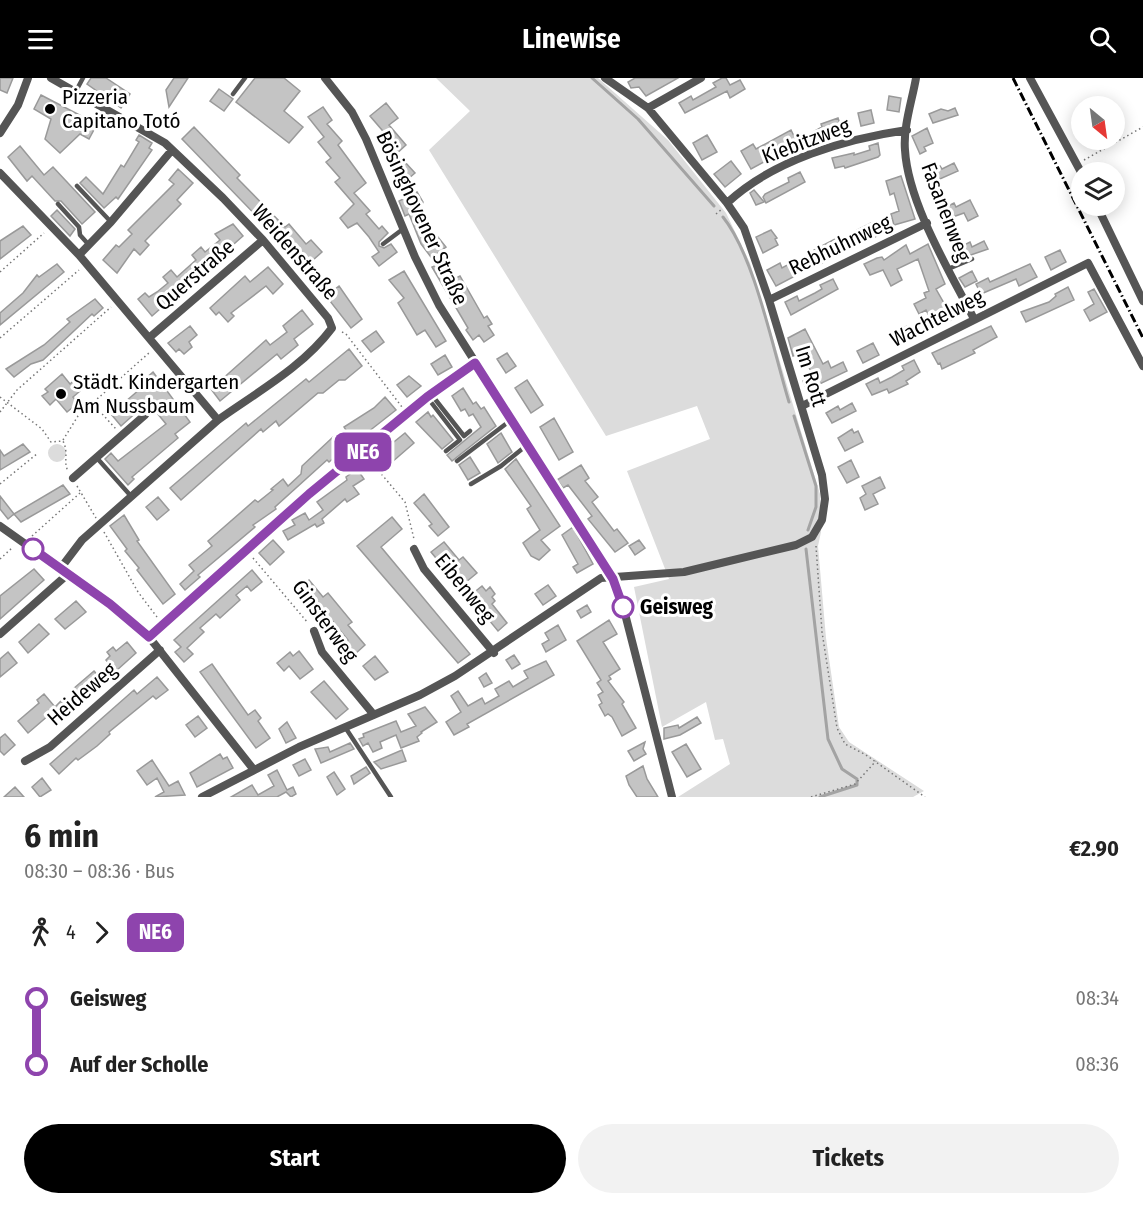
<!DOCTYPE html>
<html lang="en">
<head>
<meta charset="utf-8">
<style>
	:root { --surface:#fff; --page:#f2f2f2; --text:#222; --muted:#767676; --accent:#000 }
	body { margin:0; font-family:"Fira Sans Condensed",sans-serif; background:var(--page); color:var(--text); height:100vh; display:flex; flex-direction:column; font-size:22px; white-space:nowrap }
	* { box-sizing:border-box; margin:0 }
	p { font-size:20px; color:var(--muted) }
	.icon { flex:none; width:33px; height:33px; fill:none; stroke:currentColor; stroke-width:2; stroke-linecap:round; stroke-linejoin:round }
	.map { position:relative; height:719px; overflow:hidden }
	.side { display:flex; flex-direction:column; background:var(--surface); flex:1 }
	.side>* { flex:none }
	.badge { padding:0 12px; border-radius:9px; font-size:21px; line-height:39px }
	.needle { width:39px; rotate:151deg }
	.fabs { position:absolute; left:1071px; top:18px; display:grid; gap:12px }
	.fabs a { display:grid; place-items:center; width:54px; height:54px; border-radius:50%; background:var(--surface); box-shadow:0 3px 15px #0003; font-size:30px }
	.map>.badge { position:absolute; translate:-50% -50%; box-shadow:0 0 0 3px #fff }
	.legs { display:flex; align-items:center; gap:9px; height:66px; padding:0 24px; font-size:20px }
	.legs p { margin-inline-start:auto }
	.head { display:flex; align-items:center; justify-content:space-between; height:102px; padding:0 24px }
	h1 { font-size:33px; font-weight:700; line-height:45px }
	.button { display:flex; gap:12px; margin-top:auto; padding:12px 24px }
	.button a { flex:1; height:69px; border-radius:36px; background:var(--accent); color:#fff; font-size:24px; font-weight:700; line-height:69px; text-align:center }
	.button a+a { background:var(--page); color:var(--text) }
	ul { padding:0 24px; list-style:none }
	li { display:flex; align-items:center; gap:21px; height:66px; font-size:22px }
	li i { display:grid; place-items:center; width:9px; height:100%; margin:0 8px; background:currentColor }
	li i::after { content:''; width:15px; height:15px; margin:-8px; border:4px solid; border-radius:50%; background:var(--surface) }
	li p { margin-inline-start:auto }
	li:first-child i { background:linear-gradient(#0000 50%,currentColor 0) }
	li:last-child i { background:linear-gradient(currentColor 50%,#0000 0) }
	header { display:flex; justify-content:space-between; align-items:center; height:78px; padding:0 24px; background:var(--accent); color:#fff; font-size:27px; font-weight:700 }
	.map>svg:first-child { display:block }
	.green { fill:#dcdcdc }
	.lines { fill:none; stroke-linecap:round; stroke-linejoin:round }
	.stream { stroke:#a3a3a3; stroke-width:3 }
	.building { fill:#c4c4c4; stroke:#999; stroke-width:1.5 }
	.path { stroke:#777; stroke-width:1.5; stroke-dasharray:1.5 3; stroke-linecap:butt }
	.service { stroke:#555; stroke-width:4.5 }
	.minor { stroke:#555; stroke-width:8 }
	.rail { stroke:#000; stroke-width:3; stroke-dasharray:9 3 1.5 3; stroke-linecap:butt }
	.line-1-casing { stroke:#fff; stroke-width:14 }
	.line-1 { stroke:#8e44ad; stroke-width:9 }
	.poi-dot { fill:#000; stroke:#fff; stroke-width:2 }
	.stop-1-dot { fill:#fff; stroke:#8e44ad; stroke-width:3 }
	.labels { text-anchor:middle; stroke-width:6; stroke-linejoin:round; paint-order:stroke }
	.poi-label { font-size:21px; fill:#000; stroke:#fff; text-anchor:start }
	.street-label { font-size:21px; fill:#000; stroke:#fff }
	.stop-label { font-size:21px; font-weight:bold; fill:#000; stroke:#fff; text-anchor:start }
</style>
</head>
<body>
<header><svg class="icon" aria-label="menu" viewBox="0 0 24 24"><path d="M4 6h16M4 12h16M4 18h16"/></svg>Linewise<svg class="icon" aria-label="search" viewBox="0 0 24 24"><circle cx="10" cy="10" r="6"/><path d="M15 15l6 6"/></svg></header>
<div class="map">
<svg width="1143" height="719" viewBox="0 0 1143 719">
	<rect width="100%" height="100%" fill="#fff"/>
	<!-- green -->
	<path class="green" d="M436 0H598L668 62 726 135 750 185 820 416 821 454 818 468 826 560 839 649 849 664 924 713 913 719H678L730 686 723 661 715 662 706 624 662 649 634 509 669 501 627 393 710 361 697 328 606 358 429 72 470 33Z
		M48 375a9 9 0 1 1 18 0a9 9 0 1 1-18 0Z"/>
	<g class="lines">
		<!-- stream -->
		<path class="stream" d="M592 0 638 41 714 128
			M723 139C755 179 773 272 789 324
			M794 338 816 408V429L808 452
			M806 471 828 661 842 691 857 701V707L820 719"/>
	</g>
	<!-- building -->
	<path class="building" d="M0 0H13L7 15 0 12Z
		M91 0H106L130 16 121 30 87 6Z
		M174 0H188L169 29 166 12Z
		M255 0H284L300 13 284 33 303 49 289 65 236 24Z
		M635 0H678L646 18 639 9 631 10 628 4Z
		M722 0H726L730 7 740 2 745 11 730 20 727 13 685 35 679 25 691 18 693 22 716 9 713 5Z
		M219 11 233 21 224 33 210 23Z
		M41 17 97 46 89 61 80 56 60 75 45 61 51 41 34 31Z
		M889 18 901 20 899 34 887 32Z
		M386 25 398 40 389 47 406 67 393 79 381 66 388 59 370 38Z
		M323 29 332 42 327 46 342 63 338 67 366 105 354 115 370 133 366 136 379 151 382 148 388 155 379 164V168L384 170 391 166 397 174 379 188 372 179 379 174 369 159 357 145 348 150 340 140 354 126 335 104 340 100 326 84 331 80 318 64 324 59 308 39Z
		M955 30 958 37 933 45 929 36 941 31 948 33Z
		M871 32 874 45 861 48 858 35Z
		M838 40 843 55 826 61 825 58 793 75 788 76 786 72 751 91 741 73 753 66 756 71 791 52 794 58 798 56 801 61 822 49 821 46Z
		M194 49 240 97 237 100 285 149 289 146 306 166 311 162 322 174 303 191 270 152 182 61Z
		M927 50 933 65 924 69 926 73 920 76 912 58Z
		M139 57 152 65 149 70 152 72 118 121 116 119 104 130 80 105 86 99 103 116 121 87 124 89 139 64 136 62Z
		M707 57 717 74 702 82 693 65Z
		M878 65 880 77 878 79 845 90 844 88 835 90 832 80 854 75V77L870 72 869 68Z
		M20 68 44 97 53 89 95 134 82 146 61 123H55L32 98 27 103 8 79Z
		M404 83 415 95 401 107 391 94Z
		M731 83 741 96 725 109 714 96Z
		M954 85 958 93 933 104 928 94 940 88 942 91Z
		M178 91 193 105 177 122 181 126 145 163 149 167 140 177 134 171 117 195 103 182 116 167 119 169 132 156 128 152 174 106 169 102Z
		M800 94 805 104 766 125 763 119 765 116 789 104 788 100Z
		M901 98 915 141 894 147 891 136 899 133 894 115 890 117 886 103Z
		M754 112 764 124 756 127 750 115Z
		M417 114 423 124 421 129 435 162 438 159 446 169 438 175 452 202 460 198 484 240 487 238 492 246 488 248 494 257 484 264 479 257 473 262 466 252 468 250 432 189 437 187 421 166 409 136 405 138 399 123Z
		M970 122 978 138 968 143 964 135 947 141 942 131 954 125 956 129Z
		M57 132 75 151 70 158 51 138Z
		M871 145 877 158 864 165 857 152Z
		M233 146 243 158 152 238 138 221 145 215 149 219 157 214 168 205 163 199 171 192 177 199 196 182 192 177 201 169 205 174 220 162 215 156Z
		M23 148 31 157 0 181V163Z
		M771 152 777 160 775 161 778 167 763 175 756 159Z
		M835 161 842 175 820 186 814 172Z
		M984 163 988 171 962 180 958 170 970 164 972 169Z
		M928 166 945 206 936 211 953 241 935 250 926 232 919 236 914 226 926 220 924 215 929 213 918 181 897 191 902 202 891 208 883 192 870 197 864 186 877 180 882 179 884 182 906 167 910 176Z
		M1060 172 1066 184 1051 192 1045 179Z
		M780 185 782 190 791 185 797 197 776 208 767 192Z
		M57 186 64 194 0 247V235L23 215 37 197 39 199Z
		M1030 186 1037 199 1019 208 1016 201 981 216 976 206 988 200 990 204Z
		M268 189 283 206 273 216 266 208 231 235 234 238 228 244 219 234 216 237 210 230 245 198 250 204Z
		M404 193 446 263 436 269 425 252 417 257 398 225 404 220 389 202Z
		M972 193 977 203 965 209 959 200Z
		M833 201 838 211 791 237 785 224 797 218 799 223 815 215 822 211 820 207Z
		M339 208 362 241 351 250 326 218Z
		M1068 209 1074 222 1026 244 1021 234 1049 224 1056 218 1055 216Z
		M1094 211 1107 234 1090 243 1084 232 1094 226 1088 214Z
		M95 221 103 230 94 238 92 236 43 282 31 286 14 299 6 291 44 267 70 244 67 241Z
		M302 232 313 246 294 261 298 267 281 281 277 276 220 323 211 311 266 262 270 267 287 254 283 248Z
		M190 248 197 257 189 264 192 269 184 276 179 271 176 274 168 265Z
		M907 248 913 260 902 266 896 254Z
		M991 248 997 259 973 272 975 275 942 291 940 285 938 286 932 275Z
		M805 251 823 286 828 283 831 290 843 284 847 293 807 312 803 303 813 298 805 281 799 284 796 277 793 278 788 260Z
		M376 253 384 264 371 274 362 263Z
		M873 265 879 277 863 285 857 273Z
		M349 271 362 288 345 302H339L323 315H318L279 348 276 343 263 354 261 351 181 422 170 410 246 345 248 348 306 301 309 304Z
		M507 275 516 288 506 295 497 281Z
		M445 277 452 289 438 297 431 286Z
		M914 282 920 294 906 303 908 306 889 315 887 311 872 317 866 306 878 300 880 305 892 299 904 292 902 288Z
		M153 294 190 344 175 356 178 360 132 399 134 401 128 407 105 381 111 375 118 383 166 346 148 324 121 348 111 336 140 311 137 308Z
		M62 296 70 306 78 299 86 308 73 319 78 325 67 334 56 321 50 327 42 318 48 314 45 311Z
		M409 298 421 308 407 319 397 307Z
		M527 302 543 327 531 335 515 310Z
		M463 310 473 326 476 324 481 331 484 329 496 348 452 383 447 377 481 349 473 336 469 338 465 331 461 333 452 318Z
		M385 319 396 332 354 365 344 349 374 330Z
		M852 325 856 333 832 345 826 335 838 328 840 332Z
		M428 334 431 339 433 337 453 362 442 371 416 344Z
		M554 340 573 374 559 382 540 349Z
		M852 351 854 355 858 353 863 364 845 373 838 360Z
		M405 355 414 365 384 391 374 380Z
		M501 355 512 374 498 385 487 366Z
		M333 359 344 371 329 384 327 382 275 429 276 431 253 447 255 449 198 497 200 499 185 512 180 506 194 493 189 487 212 468 208 463 255 422 258 424 273 412 271 411 283 401 288 408 301 396 302 388Z
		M23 366 30 374 0 392V372L4 378Z
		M470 379 480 395 468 402 459 387Z
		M516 381 560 448 541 462 550 472 539 482 531 478 523 465 540 452 527 431 531 428 505 391Z
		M851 382 859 399 847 405 838 389Z
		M581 387 589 400 585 403 598 419 592 424 614 453 617 451 628 465 615 474 588 441 592 438 568 407 563 410 557 402Z
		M357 391 364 401 353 408 359 416 347 424 345 421 322 441 324 445 317 449 315 446 288 462 283 453 295 447 292 442 305 435 309 442 323 432 317 424 347 402 346 399Z
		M880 399 885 410 873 416 878 426 865 432 860 420 866 416 862 408Z
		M63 407 70 416 21 444 14 436 8 441 0 431V418L14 436Z
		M424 416 449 449 438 458 429 448 432 446 414 425Z
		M158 419 169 432 157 442 146 429Z
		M124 437 139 462 137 463 175 516 163 526 137 492 139 490 125 473 127 471 110 448Z
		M392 439 402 451 381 469 470 576 458 585 357 468Z
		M573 449 593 486 577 495 573 489 578 486 562 457Z
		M273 462 284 474 270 487 259 475Z
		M639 462 645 470 635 477 629 468Z
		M444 464 459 482 463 479 477 495 460 509 431 474Z
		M34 491 44 502 0 541V518Z
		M252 492 262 504 251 513 247 508 236 517 240 522 220 540 216 536 200 550 204 554 187 570 193 576 184 584 175 574 181 569 174 562Z
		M309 502 323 519 328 515 352 544 348 547 365 567 354 577 344 565 348 562 313 519 306 524 296 512Z
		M548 507 556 518 543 527 535 516Z
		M482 508 486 513 490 509 495 516 492 519 495 523 492 526 507 545 498 553 475 525 473 527 467 520Z
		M76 523 86 534 65 551 55 541Z
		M587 527 591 534 581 540 577 533Z
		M609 542 617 556 603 564 620 591 609 598 611 601 608 603 624 624 622 626 636 650 622 658 612 639 608 636 605 638 599 627 602 625 598 617 603 614 597 605 601 602 577 563Z
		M39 546 49 556 28 575 19 564Z
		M558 547 566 562 546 574 542 566 549 562 545 555Z
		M127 564 136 575 116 593 106 582 110 578 107 574 113 569 116 573Z
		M299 573 313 591 300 601 289 588 284 593 277 585 290 574 293 578Z
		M8 574 17 585 0 599V581Z
		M514 577 520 586 512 591 506 582Z
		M375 578 388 594 375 602 363 588Z
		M546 583 554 597 467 646 469 649 454 657 446 644 461 634 451 618 458 613 468 628 482 620 485 626 499 618 495 611 509 603 513 609 528 600 524 593Z
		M212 586 248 637 255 632 261 640 258 643 270 660 256 670 200 594Z
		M94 593 104 604 83 622 73 611Z
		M486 595 492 605 484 609 479 600Z
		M157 599 168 612 156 621 153 618 109 654 110 656 97 668 78 682 76 680 59 696 50 686 134 612 137 616Z
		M324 603 348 631 336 641 311 614Z
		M44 616 55 629 61 623 70 635 57 646 49 637 28 655 18 643 39 625 37 622Z
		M425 629 437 644 421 654 422 655 417 659 419 663 401 670 396 657 380 664 382 670 373 674 368 665 363 668 359 661 364 659 363 656 396 643 401 654 416 648 408 636Z
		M198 638 207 650 195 659 186 647Z
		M697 639 701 645 680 657 664 661V650L678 647 679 650Z
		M287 644 296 660 286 665 279 651Z
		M5 656 15 667 4 677 0 673V660Z
		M645 664 643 671 646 676 634 683 628 673Z
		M350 665 354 671 321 685 315 671 328 669 330 674Z
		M686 666 701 691 687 699 672 674Z
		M402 672 406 683 381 691 374 684Z
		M220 676 223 681 227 679 233 690 197 709 190 695Z
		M305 681 311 692 299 698 293 687Z
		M152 682 169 708 178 703 185 717 155 719 164 714 157 700 147 707 137 693Z
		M643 688 647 701 658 719H637L629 707 626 698Z
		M366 689 370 695 354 706 351 698Z
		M277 692 287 712 293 709 296 716 291 719 286 714 277 719H231L252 707 258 717 274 708 268 697Z
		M334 694 345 711 337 717 327 699Z
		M42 700 51 712 40 719 32 709Z
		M15 709 24 719H4Z"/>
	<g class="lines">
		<!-- path -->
		<path class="path" d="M1084 82 1143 49
			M716 136 722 131
			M0 194 44 155
			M342 254 346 256 402 329
			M0 260 79 192
			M0 319 42 351 51 364 63 363C69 375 63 384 68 393
			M93 326 116 351
			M0 334 17 312 111 229
			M63 362 78 338 150 274
			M367 379 405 424 414 461
			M0 406 38 375
			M77 408 96 440
			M104 454 138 514 157 539
			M32 458 80 415
			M816 468 822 554 837 650 845 666 866 677 925 719
			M253 480 308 545
			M0 481 13 469
			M811 719 855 706 876 683"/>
		<!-- service -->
		<path class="service" d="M76 13 83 0
			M233 16 245 0
			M77 108 111 144
			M58 126 79 149 80 157 89 167
			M383 166 403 151
			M948 191 972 181
			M431 316 464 358 470 353
			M427 319 460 362 446 373
			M96 379 130 417
			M457 383 511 342
			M471 406 501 388 527 367
			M345 649 391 719"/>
		<!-- minor -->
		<path class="minor" d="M51 0 165 65 223 120 263 162 328 240 332 250C303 289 257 314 218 342
			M325 0 352 34 366 61 415 179 439 227 613 501 624 532 672 719
			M916 0C912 23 903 49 905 72 908 125 950 194 974 241
			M1030 0 1082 96
			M648 30 701 0
			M0 55 18 27 28 0
			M0 95 79 177 218 342 82 462 60 491
			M727 125C773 82 845 61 907 52
			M1097 128 1143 223
			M79 177 111 144 172 72
			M769 222 927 145
			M150 259 263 162
			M802 328 1088 185 1143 288
			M73 400 145 337
			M0 448 110 526 149 559 254 692
			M414 471 424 491 494 575
			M314 553 322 574 374 637
			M0 556 68 496
			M149 559 324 404 427 319 475 285
			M25 683 50 669 160 572
			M202 719 299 669 420 617 455 598 601 500 684 494 796 467 812 459 822 442 825 421 822 397 769 222 744 150 727 125 648 30 605 0"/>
		<!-- rail -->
		<path class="rail" d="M1013 0 1143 260"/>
	</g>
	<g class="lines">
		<!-- line-1 casing -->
		<g class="line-1-casing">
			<path id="line-1" d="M33 471 110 526 149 559 309 416 427 319 475 285 613 501 623 529"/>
		</g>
		<!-- line-1 -->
		<use href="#line-1" class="line-1"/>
	</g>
	<!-- markers -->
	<g class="poi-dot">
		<circle cx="50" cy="31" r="6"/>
		<circle cx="61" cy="316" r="6"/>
	</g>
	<g class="stop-1-dot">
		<circle cx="33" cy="471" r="10"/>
		<circle cx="623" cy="529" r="10"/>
	</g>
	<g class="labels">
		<!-- poi labels -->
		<g class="poi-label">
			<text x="62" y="26">Pizzeria<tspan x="62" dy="24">Capitano Totó</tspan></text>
			<text x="73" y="311">Städt. Kindergarten<tspan x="73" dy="24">Am Nussbaum</tspan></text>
		</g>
		<!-- street labels -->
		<g class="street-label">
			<text transform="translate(806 63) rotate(-21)" y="7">Kiebitzweg</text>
			<text transform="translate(946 134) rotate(69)" y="7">Fasanenweg</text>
			<text transform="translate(422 140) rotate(65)" y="7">Bösinghovener Straße</text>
			<text transform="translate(840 167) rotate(-26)" y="7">Rebhuhnweg</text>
			<text transform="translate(295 174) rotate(49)" y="7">Weidenstraße</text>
			<text transform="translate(195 197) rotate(-41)" y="7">Querstraße</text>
			<text transform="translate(937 240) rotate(-27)" y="7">Wachtelweg</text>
			<text transform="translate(811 298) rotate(73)" y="7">Im Rott</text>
			<text transform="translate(465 510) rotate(51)" y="7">Eibenweg</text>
			<text transform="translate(325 543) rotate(54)" y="7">Ginsterweg</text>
			<text transform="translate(82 616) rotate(-41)" y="7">Heideweg</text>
		</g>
		<!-- stop labels -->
		<g class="stop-label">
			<text x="640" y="536">Geisweg</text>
		</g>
	</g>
</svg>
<div class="fabs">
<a><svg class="needle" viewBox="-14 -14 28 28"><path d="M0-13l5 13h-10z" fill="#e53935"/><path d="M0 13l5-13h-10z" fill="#767676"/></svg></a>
<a><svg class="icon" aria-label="layers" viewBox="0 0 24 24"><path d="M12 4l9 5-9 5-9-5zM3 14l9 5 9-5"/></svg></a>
</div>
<b class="badge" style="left:363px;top:374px;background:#8e44ad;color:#fff">NE6</b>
</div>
<section class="side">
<div class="head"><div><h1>6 min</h1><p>08:30 – 08:36 · Bus</p></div><b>€2.90</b></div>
<div class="legs"><svg class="icon" aria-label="walk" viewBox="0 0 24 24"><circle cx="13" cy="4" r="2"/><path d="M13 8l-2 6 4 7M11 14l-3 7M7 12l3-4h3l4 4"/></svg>4<svg class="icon" aria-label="forward" viewBox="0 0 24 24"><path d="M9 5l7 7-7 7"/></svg><b class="badge" style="background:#8e44ad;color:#fff">NE6</b></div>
<ul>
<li><i style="color:#8e44ad"></i><b>Geisweg</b><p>08:34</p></li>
<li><i style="color:#8e44ad"></i><b>Auf der Scholle</b><p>08:36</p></li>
</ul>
<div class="button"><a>Start</a><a>Tickets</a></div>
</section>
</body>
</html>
